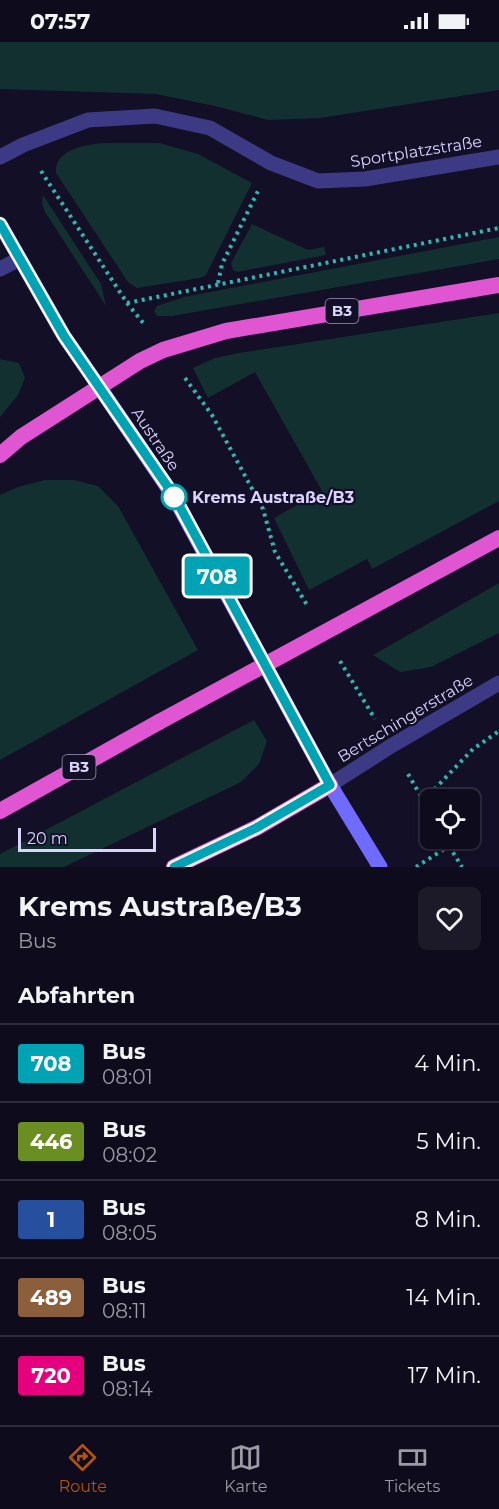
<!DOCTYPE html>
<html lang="de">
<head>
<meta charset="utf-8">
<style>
	:root { --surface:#0e0b1c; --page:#1c1929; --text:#f1f3f6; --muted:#9b9ba3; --line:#2e2b3b; --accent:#b45309 }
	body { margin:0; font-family:Montserrat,sans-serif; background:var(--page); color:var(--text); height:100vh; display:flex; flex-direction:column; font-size:22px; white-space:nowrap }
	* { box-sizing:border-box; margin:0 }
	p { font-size:20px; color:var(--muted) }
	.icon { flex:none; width:33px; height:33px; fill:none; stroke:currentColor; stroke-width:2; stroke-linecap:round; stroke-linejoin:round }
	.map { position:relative; height:825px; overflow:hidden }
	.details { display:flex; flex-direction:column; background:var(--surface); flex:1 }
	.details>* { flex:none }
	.badge { padding:0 12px; border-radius:4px; font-size:21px; line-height:39px }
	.controls { position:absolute; left:420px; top:747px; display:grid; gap:12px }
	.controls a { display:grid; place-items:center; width:60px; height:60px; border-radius:9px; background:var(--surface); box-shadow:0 2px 4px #0004,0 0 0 2px var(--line); font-size:30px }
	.scale { position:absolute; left:18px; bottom:15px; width:138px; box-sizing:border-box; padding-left:6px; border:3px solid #d9d4ff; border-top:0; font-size:16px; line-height:21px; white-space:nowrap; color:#d9d4ff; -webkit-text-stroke:4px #130f26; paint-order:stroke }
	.map>.badge { position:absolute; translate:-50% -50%; box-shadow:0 0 0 3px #fff }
	h2 { padding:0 18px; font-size:22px; line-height:54px }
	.round { display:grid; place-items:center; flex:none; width:63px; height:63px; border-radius:9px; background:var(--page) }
	.summary { display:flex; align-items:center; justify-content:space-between; height:102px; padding:0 18px }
	h1 { font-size:28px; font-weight:700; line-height:45px }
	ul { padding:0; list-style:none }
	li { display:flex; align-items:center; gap:18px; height:78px; padding:0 18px; border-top:2px solid var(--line) }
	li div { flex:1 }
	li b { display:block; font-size:22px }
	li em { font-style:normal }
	li .badge { min-width:66px; font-weight:700; text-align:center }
	.status { display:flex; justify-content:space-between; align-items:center; height:42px; padding:0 30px; background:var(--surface); direction:ltr }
	.status svg { height:16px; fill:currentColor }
	.tab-bar { display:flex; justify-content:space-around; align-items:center; height:84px; border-top:2px solid var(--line); background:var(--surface); font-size:16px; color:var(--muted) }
	.tab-bar a { display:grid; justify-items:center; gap:3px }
	.tab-bar .selected { color:var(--accent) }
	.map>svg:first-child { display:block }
	.green { fill:#12302f }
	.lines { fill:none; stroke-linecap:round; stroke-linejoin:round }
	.path { stroke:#2fb8b0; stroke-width:4; stroke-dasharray:3 4.5; stroke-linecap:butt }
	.service { stroke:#3d3a85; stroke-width:15 }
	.minor { stroke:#3d3a85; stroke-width:15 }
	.tertiary { stroke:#3d3a85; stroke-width:15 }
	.secondary { stroke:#6f6bff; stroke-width:15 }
	.trunk { stroke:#e055d1; stroke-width:16 }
	.trunk-bridge { stroke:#e055d1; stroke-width:16 }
	.line-casing { stroke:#fff; stroke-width:14 }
	.line { stroke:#00a3b4; stroke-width:9 }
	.stop-dot { fill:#fff; stroke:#00a3b4; stroke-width:3 }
	.labels { text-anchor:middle; stroke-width:4.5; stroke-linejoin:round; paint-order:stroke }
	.shield { fill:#130f26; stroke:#9e99be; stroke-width:1.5 }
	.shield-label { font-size:15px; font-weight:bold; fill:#d9d4ff }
	.street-label { font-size:16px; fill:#d9d4ff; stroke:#130f26 }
	.stop-label { font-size:16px; font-weight:bold; fill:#d9d4ff; stroke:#130f26; text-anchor:start }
</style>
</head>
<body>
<div class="status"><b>07:57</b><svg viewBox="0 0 49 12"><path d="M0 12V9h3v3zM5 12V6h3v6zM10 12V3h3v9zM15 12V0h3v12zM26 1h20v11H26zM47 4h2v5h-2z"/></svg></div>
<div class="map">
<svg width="499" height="825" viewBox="0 0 499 825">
	<rect width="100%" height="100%" fill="#130f26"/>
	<!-- green -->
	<path class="green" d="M0 0H499V48L320 76 268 78 215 64 156 52 0 47Z
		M106 101H159L198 112 252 141 206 233 200 236 137 246 128 240 56 131C54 107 87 102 106 101Z
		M43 153 101 242 106 264 45 170 42 161Z
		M252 182 308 208 324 205 326 213 237 230 233 228 231 221Z
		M499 195V217L172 274H157L154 269 157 264 184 255Z
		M499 271V459L372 527 367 517 309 548 274 476 322 449 255 330 208 356 193 326 215 316 239 311Z
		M0 317 19 321 25 336 18 353 0 375Z
		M45 438H74L98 444 118 464 198 608 0 718V453L18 445Z
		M499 541V591L431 625 400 630 373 613Z
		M254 678 267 699 259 722 241 740 64 825H0V812Z"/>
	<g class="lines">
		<!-- path -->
		<path class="path" d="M41 129 127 261 144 282
			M218 241 222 222 258 149
			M127 261 499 186
			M185 336 212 373 263 467 275 510 307 563
			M340 619 375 677
			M408 732 430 770
			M424 758 473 707 499 689
			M449 804 462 825
			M416 825 449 804 445 796"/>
		<!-- service -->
		<path class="service" d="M0 227 19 217"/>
		<!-- minor -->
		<path class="minor" d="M0 115 23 103 88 78 155 74 210 86 271 121 318 139 365 137 499 115
			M0 182 64 294 100 346"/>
		<!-- tertiary -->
		<path class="tertiary" d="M330 743 391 704 499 641"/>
		<!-- secondary -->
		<path class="secondary" d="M100 346 174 455 330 743 380 825"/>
		<!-- trunk -->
		<path class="trunk" d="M0 413 21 395 140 319 163 308 226 289 499 243
			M388 556 499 496
			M0 769 159 680
			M174 825 256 786 330 743"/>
		<!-- trunk-bridge -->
		<path class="trunk-bridge" d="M159 680 388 556"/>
	</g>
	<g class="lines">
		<!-- line casing -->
		<g class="line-casing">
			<path id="line" d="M0 182 64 294 174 454 330 743 256 786 174 825"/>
		</g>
		<!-- line -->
		<use href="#line" class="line"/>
	</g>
	<!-- markers -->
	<circle class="stop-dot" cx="174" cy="455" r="12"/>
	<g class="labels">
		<!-- shield labels -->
		<g class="shield">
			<rect x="325.5" y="257" width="33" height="24" rx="4.5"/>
			<rect x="62.5" y="713" width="33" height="24" rx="4.5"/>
		</g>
		<g class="shield-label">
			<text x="342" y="274">B3</text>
			<text x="79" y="730">B3</text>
		</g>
		<!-- street labels -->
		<g class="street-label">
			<text transform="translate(416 109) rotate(-9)" y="6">Sportplatzstraße</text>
			<text transform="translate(156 397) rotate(56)" y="6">Austraße</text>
			<text transform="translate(405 676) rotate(-31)" y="6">Bertschingerstraße</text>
		</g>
		<!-- stop labels -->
		<g class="stop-label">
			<text x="192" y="461">Krems Austraße/B3</text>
		</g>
	</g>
</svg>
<div class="controls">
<a><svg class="icon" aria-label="locate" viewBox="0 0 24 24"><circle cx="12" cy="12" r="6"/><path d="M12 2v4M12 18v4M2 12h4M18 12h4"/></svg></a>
</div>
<div class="scale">20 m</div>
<b class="badge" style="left:217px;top:534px;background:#00a3b4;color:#fff">708</b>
</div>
<section class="details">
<div class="summary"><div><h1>Krems Austraße/B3</h1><p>Bus</p></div><a class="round"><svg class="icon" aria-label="heart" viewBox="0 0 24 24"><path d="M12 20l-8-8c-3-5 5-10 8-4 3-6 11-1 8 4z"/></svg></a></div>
<h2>Abfahrten</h2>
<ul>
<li><span class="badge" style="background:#00a3b4;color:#fff">708</span><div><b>Bus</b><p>08:01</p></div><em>4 Min.</em></li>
<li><span class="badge" style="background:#6b8e23;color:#fff">446</span><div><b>Bus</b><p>08:02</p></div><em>5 Min.</em></li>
<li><span class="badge" style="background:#264f9e;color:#fff">1</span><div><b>Bus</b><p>08:05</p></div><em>8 Min.</em></li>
<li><span class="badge" style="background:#8b5e3c;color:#fff">489</span><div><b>Bus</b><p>08:11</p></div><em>14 Min.</em></li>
<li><span class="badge" style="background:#e6007e;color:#fff">720</span><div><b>Bus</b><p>08:14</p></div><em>17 Min.</em></li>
</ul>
</section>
<nav class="tab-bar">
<a class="selected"><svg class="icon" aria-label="directions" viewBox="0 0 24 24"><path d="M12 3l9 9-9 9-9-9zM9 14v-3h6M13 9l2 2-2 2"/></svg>Route</a>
<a><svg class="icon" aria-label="map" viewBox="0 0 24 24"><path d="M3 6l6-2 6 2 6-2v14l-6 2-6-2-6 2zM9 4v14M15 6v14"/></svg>Karte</a>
<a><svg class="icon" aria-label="tickets" viewBox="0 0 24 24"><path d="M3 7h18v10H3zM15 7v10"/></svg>Tickets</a>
</nav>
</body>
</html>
